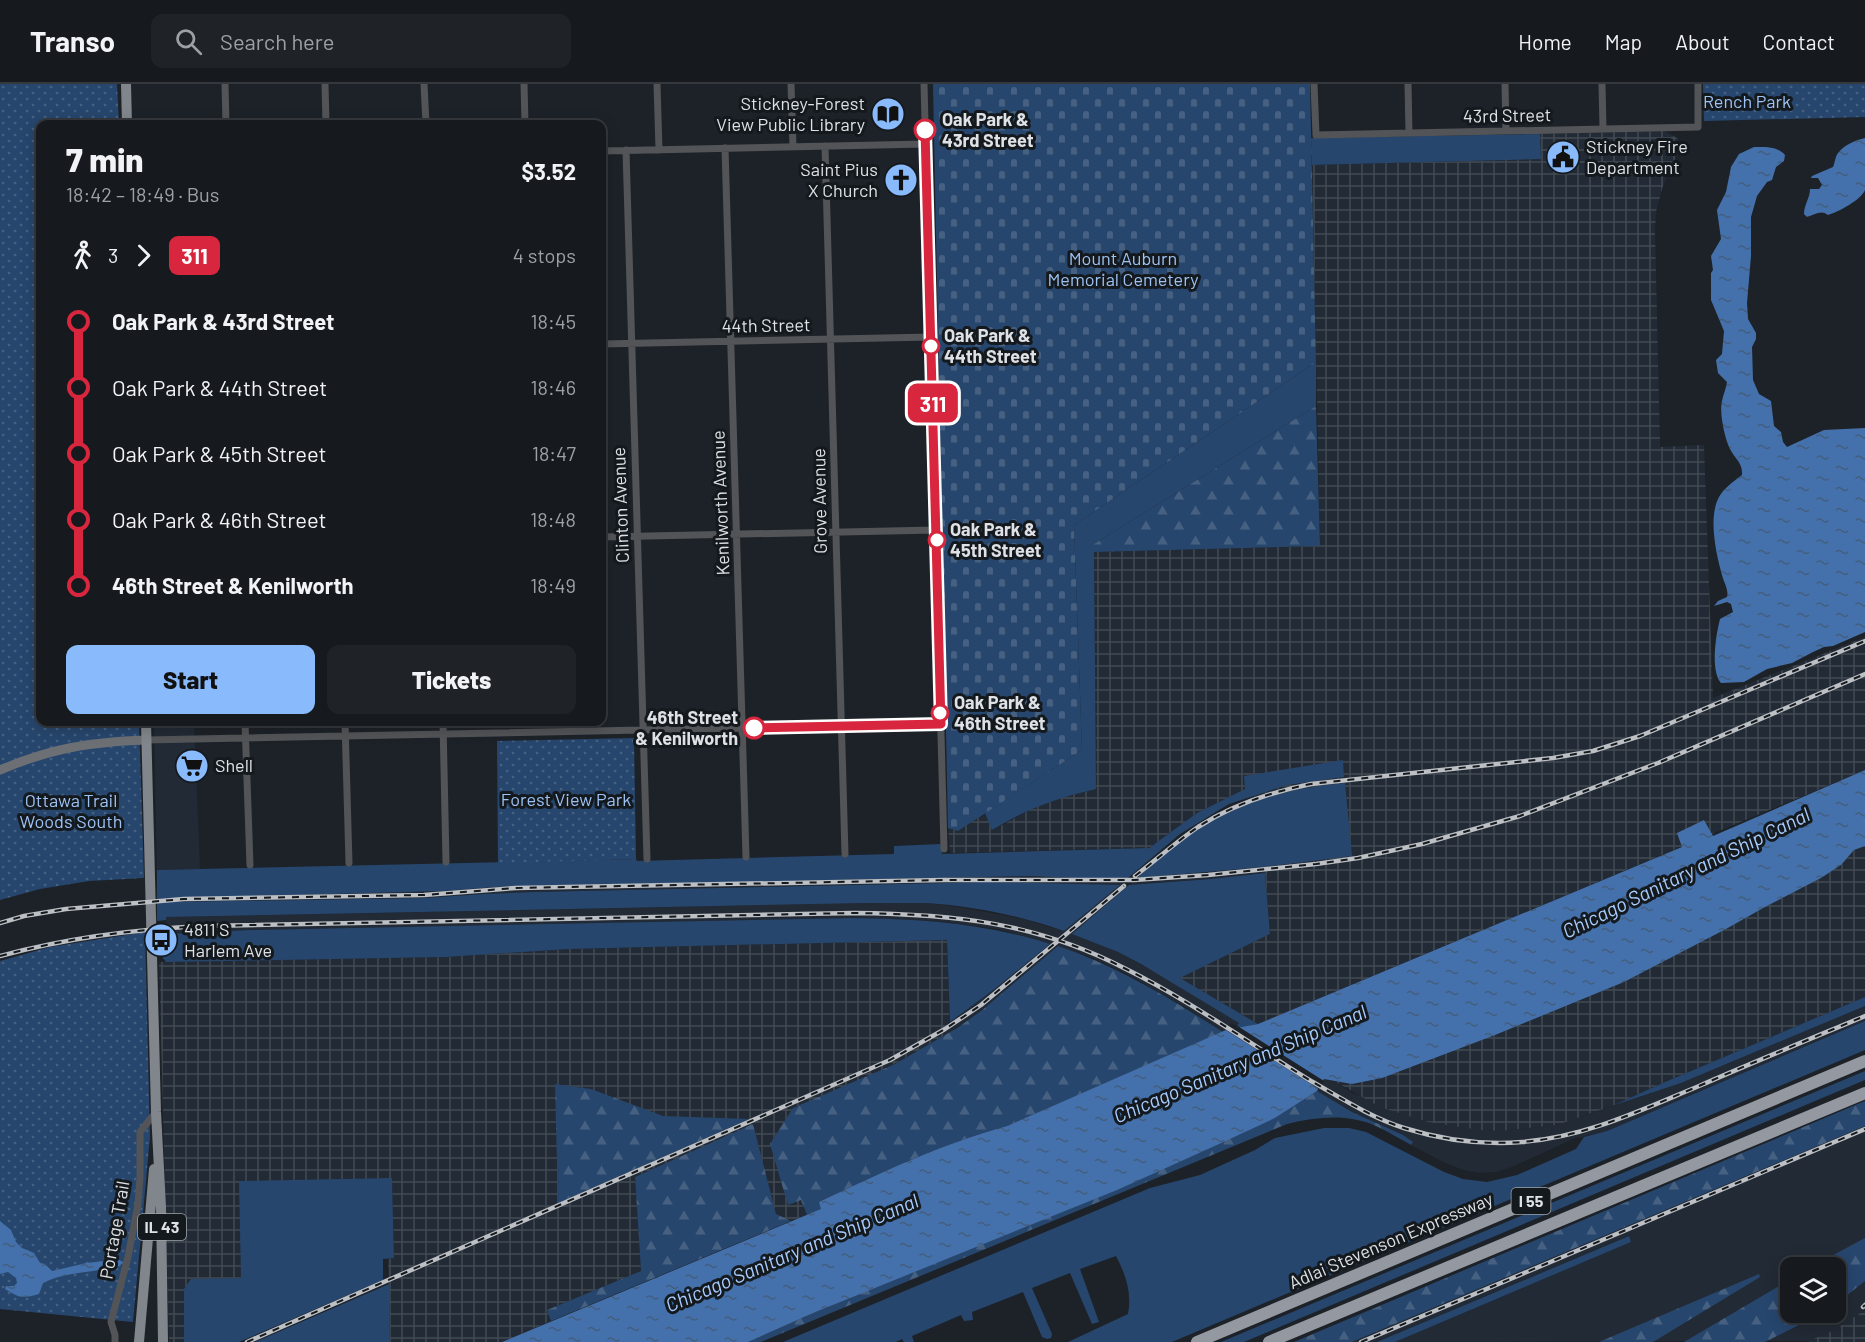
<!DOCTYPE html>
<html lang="en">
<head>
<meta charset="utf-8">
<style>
	:root { --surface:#161a1e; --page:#1f2327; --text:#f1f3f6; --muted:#9ea1a4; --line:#35383c; --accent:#88bafc }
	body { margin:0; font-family:Barlow,sans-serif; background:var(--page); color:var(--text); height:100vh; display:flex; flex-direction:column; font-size:22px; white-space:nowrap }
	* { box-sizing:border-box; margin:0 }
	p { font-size:20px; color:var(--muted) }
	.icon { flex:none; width:33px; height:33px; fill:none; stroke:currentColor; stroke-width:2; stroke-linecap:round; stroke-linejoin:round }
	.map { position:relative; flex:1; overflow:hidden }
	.drawer { position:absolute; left:36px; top:36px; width:570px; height:606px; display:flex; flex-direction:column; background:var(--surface); border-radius:12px; box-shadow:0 3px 15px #0003,0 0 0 2px var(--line) }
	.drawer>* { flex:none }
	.badge { padding:0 12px; border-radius:9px; font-size:21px; line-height:39px }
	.fabs { position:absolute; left:1780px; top:1173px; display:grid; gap:12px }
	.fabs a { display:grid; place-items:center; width:66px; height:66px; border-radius:12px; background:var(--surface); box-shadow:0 3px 15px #0003,0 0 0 2px var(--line); font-size:30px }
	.map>.badge { position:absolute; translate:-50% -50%; box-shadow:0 0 0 3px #fff }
	.legs { display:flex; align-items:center; gap:9px; height:66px; padding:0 30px; font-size:20px }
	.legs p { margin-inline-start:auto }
	.headline { display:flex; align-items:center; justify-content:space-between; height:102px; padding:0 30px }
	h1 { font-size:33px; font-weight:800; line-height:45px }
	.action { display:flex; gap:12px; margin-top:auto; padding:12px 30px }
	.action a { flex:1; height:69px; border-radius:12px; background:var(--accent); color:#111; font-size:24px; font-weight:800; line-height:69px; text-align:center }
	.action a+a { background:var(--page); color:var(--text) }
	ul { padding:0 30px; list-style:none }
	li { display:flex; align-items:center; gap:21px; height:66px; font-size:22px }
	li i { display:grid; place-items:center; width:9px; height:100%; margin:0 8px; background:currentColor }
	li i::after { content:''; width:15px; height:15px; margin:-8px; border:4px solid; border-radius:50%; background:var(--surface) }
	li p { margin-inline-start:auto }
	li:first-child i { background:linear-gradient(#0000 50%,currentColor 0) }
	li:last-child i { background:linear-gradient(currentColor 50%,#0000 0) }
	header { display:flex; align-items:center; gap:36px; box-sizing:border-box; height:84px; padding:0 30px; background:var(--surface); border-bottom:2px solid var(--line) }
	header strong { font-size:28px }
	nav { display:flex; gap:33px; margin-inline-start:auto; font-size:21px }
	.search { width:420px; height:54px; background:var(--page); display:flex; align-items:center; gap:15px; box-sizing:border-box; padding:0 21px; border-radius:12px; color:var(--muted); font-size:22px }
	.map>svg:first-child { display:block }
	.built { fill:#222a35; fill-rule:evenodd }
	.industrial { fill:url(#industrial-grid) }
	.grass { fill:#27466d }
	.forest { fill:url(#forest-firs) }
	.cemetery { fill:url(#cemetery-stones) }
	.park { fill:url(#park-dots) }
	.water { fill:url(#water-ripples) }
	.pier { fill:#1d2228 }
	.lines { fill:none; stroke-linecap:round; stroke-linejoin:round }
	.minor { stroke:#525457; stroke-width:7 }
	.secondary { stroke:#6c7075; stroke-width:9 }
	.primary { stroke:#81868c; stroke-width:10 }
	.motorway { stroke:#9499a1; stroke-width:12 }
	.rail-casing { stroke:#bcbfc3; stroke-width:4.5 }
	.rail { stroke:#14191e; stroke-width:2; stroke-dasharray:7; stroke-linecap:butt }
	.line-1-casing { stroke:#fff; stroke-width:14 }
	.line-1 { stroke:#d7263d; stroke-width:9 }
	.stop-1-dot { fill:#fff; stroke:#d7263d; stroke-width:3 }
	.labels { text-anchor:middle; stroke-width:6; stroke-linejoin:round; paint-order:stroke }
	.shield { fill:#14191e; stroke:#a1a5a9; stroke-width:1.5 }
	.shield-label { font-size:16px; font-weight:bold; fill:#dee1e5 }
	.park-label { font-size:18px; fill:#9dc2f3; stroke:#14191e }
	.poi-label { font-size:18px; fill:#dee1e5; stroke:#14191e; text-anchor:start }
	.street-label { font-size:18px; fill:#dee1e5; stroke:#14191e }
	.stop-label { font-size:18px; font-weight:bold; fill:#dee1e5; stroke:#14191e; text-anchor:start }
	.water-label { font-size:20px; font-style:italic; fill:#a8cdff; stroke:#14191e }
</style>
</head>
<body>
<header>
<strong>Transo</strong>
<div class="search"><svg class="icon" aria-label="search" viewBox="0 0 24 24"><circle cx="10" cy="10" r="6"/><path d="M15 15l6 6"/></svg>Search here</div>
<nav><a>Home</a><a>Map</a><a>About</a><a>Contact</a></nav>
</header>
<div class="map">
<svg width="1865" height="1258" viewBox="0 0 1865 1258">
	<defs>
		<pattern id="industrial-grid" width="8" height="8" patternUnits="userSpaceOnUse" patternTransform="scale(1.5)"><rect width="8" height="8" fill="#222a35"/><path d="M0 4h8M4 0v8" fill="none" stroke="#424952"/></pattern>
		<pattern id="forest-firs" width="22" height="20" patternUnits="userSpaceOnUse" patternTransform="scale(1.5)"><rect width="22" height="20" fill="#27466d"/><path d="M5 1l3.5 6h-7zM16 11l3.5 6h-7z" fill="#466082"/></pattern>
		<pattern id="cemetery-stones" width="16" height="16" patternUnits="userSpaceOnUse" patternTransform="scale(1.5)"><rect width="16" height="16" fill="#27466d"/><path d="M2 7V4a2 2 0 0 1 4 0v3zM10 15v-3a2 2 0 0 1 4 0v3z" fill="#466082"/></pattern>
		<pattern id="park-dots" width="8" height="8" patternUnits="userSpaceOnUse" patternTransform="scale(1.5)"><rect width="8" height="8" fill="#27466d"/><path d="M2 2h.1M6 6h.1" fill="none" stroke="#466082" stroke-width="1.8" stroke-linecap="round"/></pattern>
		<pattern id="water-ripples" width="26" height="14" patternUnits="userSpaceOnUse" patternTransform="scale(1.5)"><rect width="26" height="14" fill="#4471ab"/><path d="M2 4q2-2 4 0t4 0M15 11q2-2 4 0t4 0" fill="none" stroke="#445d7d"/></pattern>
	</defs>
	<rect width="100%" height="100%" fill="#1d2228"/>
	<!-- built -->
	<path class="built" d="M154 638H194L200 785 157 786Z
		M1264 783 1265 789 1211 795 1129 801 1137 794Z
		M1029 792 1095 795 1128 794 1122 800 1126 804 1073 850 1118 868 1164 893 1240 939 1237 942 1231 939 1226 946 1223 948 1191 927 1125 889 1085 871 1058 863 981 927 950 948V938L996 904 1049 860 998 845 935 837 853 834 250 846 166 850V833L867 819H929L959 823 1023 835 1064 847 1079 801 990 798 535 808 484 810 424 814 282 817 165 818V814L443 807 496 803Z
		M1865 922V937L1607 1047 1573 1055 1512 1083 1496 1088 1480 1089 1463 1086 1443 1078 1411 1061 1412 1058 1403 1051 1352 1028 1317 1007 1324 995 1332 996 1354 1010 1480 1046 1501 1047 1557 1041 1681 999Z
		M1865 1042V1226L1836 1245 1810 1257 1395 1258 1631 1158 1628 1152 1377 1258H1352ZM1791 1184H1836V1228H1791Z"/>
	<!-- industrial -->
	<path class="industrial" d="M1664 47 1677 54 1682 63 1669 86 1662 105 1656 128 1655 147 1660 363 1704 361 1713 614 1865 553V686L1258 940 1179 894 1270 850 1265 789 1254 710 1246 705 1197 729 1149 764 950 769 948 744 958 747 985 729 993 746 1035 723 1071 711 1096 705 1094 468 1320 462 1312 81 1541 75 1540 50Z
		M1865 762V913L1665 998 1612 1022 1557 1041 1501 1047 1480 1046 1428 1038 1380 1023 1332 996 1352 1000 1494 951 1624 898 1726 845 1765 823 1821 794 1841 781 1854 766Z
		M947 856 950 948 895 980 855 998 788 1120 801 1116 807 1131 791 1137 776 1131 753 1041 635 1093 641 1187 547 1226 551 1237 502 1258H390L388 1175 394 1174 392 1094 241 1194 185 1258H169L159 878 446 873 569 865Z
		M1865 1226V1258H1807L1836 1245Z"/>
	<!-- grass -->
	<path class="grass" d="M1540 50 1541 75 1312 81 1311 54Z
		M1316 278V322L1094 460 1096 705C1056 714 1027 725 992 746L985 729 1082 666 1074 441Z
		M1343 676 1344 693 1287 701 1229 720 1180 750 1128 794 1095 795 1029 792 496 803 443 807 157 815V786L636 775 637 777 894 770V762L941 760 942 770 1149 764 1197 729 1245 705 1244 692Z
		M1345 699 1352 772 1264 783 1137 794C1156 778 1175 761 1195 747 1241 716 1291 704 1345 699Z
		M1265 789 1270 850 1180 894 1258 940 1240 944 1237 942 1239 939 1141 880 1118 868 1072 850 1129 801 1211 795Z
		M990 798 1120 801 1064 847C1021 832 973 822 927 819 907 819 887 819 867 819L166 833V836L157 837V819L165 818 424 814 484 810 535 808Z
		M853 834C923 835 983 839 1050 860L996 904 950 938 947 856 569 865 446 873 166 878 159 869 158 847H166L167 850 250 846Z
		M1865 913V922L1681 999 1612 1022 1665 998Z
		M1865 937V966L1172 1258H1068L1128 1230C1132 1209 1126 1191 1116 1172L1080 1185 1099 1238 1092 1240 1070 1189 1032 1204 1052 1250 1051 1254 1047 1255 1042 1253 1023 1208 972 1228 973 1236 964 1237 961 1231 912 1252 914 1258H904L902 1255 896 1258H783L1150 1104 1200 1091 1255 1066 1275 1054 1324 1044H1349L1366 1048 1444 1088 1463 1095 1487 1098 1517 1091 1576 1065 1584 1053 1607 1047Z
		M1865 987V996L1808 1020 1244 1258H1221Z
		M392 1094 394 1174 383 1175V1196L239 1258H184V1205L191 1195 241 1194 239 1097Z
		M1629 1152 1631 1158 1395 1258H1377Z
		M389 1200 390 1258H255Z"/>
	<!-- forest -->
	<path class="forest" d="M1316 322 1320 462 1094 468V460Z
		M1058 862C1117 882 1170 914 1223 948L1007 1042C941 1060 880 1089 819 1118L822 1125 807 1131 801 1116 788 1121 770 1060 793 1024 895 980 957 944 981 927Z
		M555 1000 591 1005 663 1032 749 1035 558 1119Z
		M1317 1007 1352 1028 1403 1051 1413 1058 1411 1061C1400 1055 1389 1048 1378 1043 1349 1029 1317 1033 1287 1040L761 1258H748L818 1227 1275 1034Z
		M1865 1017V1042L1352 1258H1294Z
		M753 1040 776 1130 791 1137 551 1237 547 1226 641 1187 635 1093Z
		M1865 1154V1197L1836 1220V1184L1811 1183Z
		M1759 1190 1760 1193 1653 1258H1599Z
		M1791 1195V1228L1823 1229 1765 1258H1684Z"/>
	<!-- cemetery -->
	<path class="cemetery" d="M933 0H1310L1316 278 1074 441 1082 666 958 747 948 744Z"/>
	<!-- park -->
	<path class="park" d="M0 0H117L119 40H40V638H139L144 794 89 797 40 805 0 816Z
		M1703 0H1865V33L1704 37Z
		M634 654 636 775 498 779 497 657Z
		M145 848 150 1053 133 1238 0 1225V877L50 863Z"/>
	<!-- water -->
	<path class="water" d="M1865 54C1865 62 1865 101 1865 106 1861 116 1838 128 1828 131 1821 125 1814 131 1807 133L1804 130C1804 121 1810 114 1810 105H1819L1822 101 1818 94H1811L1812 92 1833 83C1835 79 1835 73 1838 69 1844 61 1856 56 1865 54Z
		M1754 63C1765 63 1777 62 1785 71L1784 77 1776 83 1772 96 1767 98 1757 112 1751 133V172L1747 219 1748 235 1756 249V255L1752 263 1753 296 1759 310 1771 317 1774 342 1781 348 1783 358 1787 363 1824 346 1865 344V548L1833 562 1824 563 1813 568 1792 579 1767 585 1744 598 1721 599C1710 586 1716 551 1720 535L1733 528 1731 520 1727 518 1714 522 1718 517 1727 513C1729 506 1724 499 1722 491 1716 470 1708 433 1719 413 1724 404 1734 397 1742 391 1743 379 1735 375 1730 365 1725 355 1719 329 1722 317 1723 311 1726 305 1727 298L1718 289 1716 276 1722 270 1724 247 1711 216V189L1713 186 1711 172 1721 155 1717 126 1726 108 1731 83 1739 70Z
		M1865 686V762L1854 766 1841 781 1821 794 1765 823 1726 845 1624 898 1495 951 1382 994 1352 1000 1324 995 1317 1007 1275 1034 1219 1060 1117 1106 818 1227 748 1258H502L821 1125 819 1118C880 1089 941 1060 1007 1042L1226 946 1258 940 1682 763 1677 749 1704 736 1713 752Z
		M0 1137 11 1146 16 1158 22 1164 34 1169 40 1179 45 1180 52 1187C63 1185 72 1182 82 1180 94 1177 106 1178 117 1175L123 1178 120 1182C94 1189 67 1187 43 1199L39 1210C22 1215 20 1214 5 1205L6 1202H14L17 1199 16 1194 8 1188 0 1190Z"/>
	<!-- pier -->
	<path class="pier" d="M1236 941 1324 997 1319 1005 1226 946 1229 943Z"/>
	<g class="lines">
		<!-- minor -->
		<path class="minor" d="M225 0 226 40
			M325 0 326 40
			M424 0 426 40
			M524 0 525 40
			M657 0 659 66
			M791 0 793 63
			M924 0 944 765
			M1314 0 1316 51 1698 43V0
			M1408 0 1409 49
			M1505 0 1506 47
			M1602 0 1603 45
			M825 62 845 770
			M725 64 746 773
			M626 66 647 775
			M602 67 925 60
			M602 260 931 253
			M602 453 936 446
			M245 638 250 781
			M345 638 349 779
			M443 638 446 778
			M146 656 941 640
			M115 1258V1251L111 1238 128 1173 138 1120 140 1093V1048L156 1028"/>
		<!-- secondary -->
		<path class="secondary" d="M0 686C52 664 90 658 146 656"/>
		<!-- primary -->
		<path class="primary" d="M126 0 127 40
			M146 638 156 1028 161 1123 163 1258
			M139 1258 154 1085"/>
		<!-- motorway -->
		<path class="motorway" d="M1197 1258 1865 977
			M1269 1258 1865 1009"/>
		<!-- rail casing -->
		<g class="rail-casing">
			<path id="rail" d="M1135 792C1156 776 1176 758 1198 743 1232 721 1271 708 1311 700L1553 674 1593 667 1640 652 1865 557
				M0 839 24 832 66 825 184 815 424 811 516 804 944 796H1134L1208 791 1316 780 1358 774 1422 760 1520 732 1658 679 1865 590
				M0 872C67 854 135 845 205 842L854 829C952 830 1035 838 1124 884 1189 916 1249 959 1311 997 1341 1014 1370 1033 1404 1044 1442 1056 1483 1061 1522 1058 1586 1053 1641 1026 1699 1002 1754 978 1810 955 1865 932
				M1863 1223 1865 1221
				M247 1258 890 976 945 945 981 921 1124 802
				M1361 1258 1865 1045"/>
		</g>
		<!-- rail -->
		<use href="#rail" class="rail"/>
	</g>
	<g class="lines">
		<!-- line-1 casing -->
		<g class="line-1-casing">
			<path id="line-1" d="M754 644 941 640 925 46"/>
		</g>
		<!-- line-1 -->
		<use href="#line-1" class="line-1"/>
	</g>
	<!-- icons -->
	<defs>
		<g id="library-disc" transform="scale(1.725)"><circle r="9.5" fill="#88bafc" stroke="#14191e"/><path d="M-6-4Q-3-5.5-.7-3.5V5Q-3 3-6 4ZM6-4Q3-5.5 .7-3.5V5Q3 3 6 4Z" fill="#111"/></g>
		<g id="civic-disc" transform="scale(1.725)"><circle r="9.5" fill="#88bafc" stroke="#14191e"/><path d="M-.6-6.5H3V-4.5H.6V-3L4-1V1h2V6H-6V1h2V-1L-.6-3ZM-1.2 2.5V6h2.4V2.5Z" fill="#111"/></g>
		<g id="church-disc" transform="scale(1.725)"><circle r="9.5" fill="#88bafc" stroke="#14191e"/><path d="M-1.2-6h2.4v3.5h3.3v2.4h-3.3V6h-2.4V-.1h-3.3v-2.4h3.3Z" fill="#111"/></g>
		<g id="supermarket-disc" transform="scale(1.725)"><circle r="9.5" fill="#88bafc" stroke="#14191e"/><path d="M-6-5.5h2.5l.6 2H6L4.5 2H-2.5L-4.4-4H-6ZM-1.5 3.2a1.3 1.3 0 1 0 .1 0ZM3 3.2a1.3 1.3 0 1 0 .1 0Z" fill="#111"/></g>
		<g id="bus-disc" transform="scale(1.725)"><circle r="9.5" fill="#88bafc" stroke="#14191e"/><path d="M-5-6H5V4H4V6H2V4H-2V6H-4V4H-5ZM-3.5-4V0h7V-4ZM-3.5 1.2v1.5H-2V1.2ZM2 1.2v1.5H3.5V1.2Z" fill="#111"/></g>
	</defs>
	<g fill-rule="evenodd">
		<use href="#library-disc" x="888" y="30"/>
		<use href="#civic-disc" x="1563" y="73"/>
		<use href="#church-disc" x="901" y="96"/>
		<use href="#supermarket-disc" x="192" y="682"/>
		<use href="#bus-disc" x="161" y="856"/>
	</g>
	<!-- markers -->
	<g class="stop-1-dot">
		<circle cx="925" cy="46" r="10"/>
		<circle cx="931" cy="262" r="8"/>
		<circle cx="937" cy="456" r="8"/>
		<circle cx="940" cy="629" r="8"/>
		<circle cx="754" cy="644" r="10"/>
	</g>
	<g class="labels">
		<!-- shield labels -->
		<g class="shield">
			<rect x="1511.5" y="1104" width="39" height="26" rx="4.5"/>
			<rect x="138" y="1130" width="48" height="26" rx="4.5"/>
		</g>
		<g class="shield-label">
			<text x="1531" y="1123">I 55</text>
			<text x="162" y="1149">IL 43</text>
		</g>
		<!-- park labels -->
		<g class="park-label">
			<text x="1747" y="24">Rench Park</text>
			<text x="1123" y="181">Mount Auburn<tspan x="1123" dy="21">Memorial Cemetery</tspan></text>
			<text x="566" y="722">Forest View Park</text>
			<text x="71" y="723">Ottawa Trail<tspan x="71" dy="21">Woods South</tspan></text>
		</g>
		<!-- poi labels -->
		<g class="poi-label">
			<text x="865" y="26" text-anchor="end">Stickney-Forest<tspan x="865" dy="21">View Public Library</tspan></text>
			<text x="1586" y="69">Stickney Fire<tspan x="1586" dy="21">Department</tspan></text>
			<text x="878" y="92" text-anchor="end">Saint Pius<tspan x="878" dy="21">X Church</tspan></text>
			<text x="215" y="688">Shell</text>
			<text x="184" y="852">4811 S<tspan x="184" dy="21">Harlem Ave</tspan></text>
		</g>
		<!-- street labels -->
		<g class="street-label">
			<text transform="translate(1507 32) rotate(-1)" y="6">43rd Street</text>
			<text transform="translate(766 242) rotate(-1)" y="6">44th Street</text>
			<text transform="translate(820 417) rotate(-91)" y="6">Grove Avenue</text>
			<text transform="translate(721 419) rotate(-92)" y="6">Kenilworth Avenue</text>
			<text transform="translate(621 421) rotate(-92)" y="6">Clinton Avenue</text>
			<text transform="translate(115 1146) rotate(-80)" y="6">Portage Trail</text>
			<text transform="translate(1391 1157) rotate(-23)" y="6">Adlai Stevenson Expressway</text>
		</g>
		<!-- stop labels -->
		<g class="stop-label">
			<text x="942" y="42">Oak Park &amp;<tspan x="942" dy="21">43rd Street</tspan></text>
			<text x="944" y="258">Oak Park &amp;<tspan x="944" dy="21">44th Street</tspan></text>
			<text x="950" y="452">Oak Park &amp;<tspan x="950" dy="21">45th Street</tspan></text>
			<text x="954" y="625">Oak Park &amp;<tspan x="954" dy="21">46th Street</tspan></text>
			<text x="738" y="640" text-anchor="end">46th Street<tspan x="738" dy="21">&amp; Kenilworth</tspan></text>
		</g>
		<!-- water labels -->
		<g class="water-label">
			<text transform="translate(1686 789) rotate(-26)" y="7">Chicago Sanitary and Ship Canal</text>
			<text transform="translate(1240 980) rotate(-23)" y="7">Chicago Sanitary and Ship Canal</text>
			<text transform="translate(792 1169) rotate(-23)" y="7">Chicago Sanitary and Ship Canal</text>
		</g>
	</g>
</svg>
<div class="fabs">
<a><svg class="icon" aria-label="layers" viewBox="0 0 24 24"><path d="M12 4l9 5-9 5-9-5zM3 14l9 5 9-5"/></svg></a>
</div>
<b class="badge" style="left:933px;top:319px;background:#d7263d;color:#fff">311</b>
<section class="drawer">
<div class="headline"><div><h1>7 min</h1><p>18:42 – 18:49 · Bus</p></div><b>$3.52</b></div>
<div class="legs"><svg class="icon" aria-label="walk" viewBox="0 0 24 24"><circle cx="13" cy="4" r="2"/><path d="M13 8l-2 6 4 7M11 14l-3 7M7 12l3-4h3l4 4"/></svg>3<svg class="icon" aria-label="forward" viewBox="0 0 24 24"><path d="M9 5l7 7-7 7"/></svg><b class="badge" style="background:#d7263d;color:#fff">311</b><p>4 stops</p></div>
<ul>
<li><i style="color:#d7263d"></i><b>Oak Park &amp; 43rd Street</b><p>18:45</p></li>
<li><i style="color:#d7263d"></i><span>Oak Park &amp; 44th Street</span><p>18:46</p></li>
<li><i style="color:#d7263d"></i><span>Oak Park &amp; 45th Street</span><p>18:47</p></li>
<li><i style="color:#d7263d"></i><span>Oak Park &amp; 46th Street</span><p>18:48</p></li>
<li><i style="color:#d7263d"></i><b>46th Street &amp; Kenilworth</b><p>18:49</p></li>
</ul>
<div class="action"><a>Start</a><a>Tickets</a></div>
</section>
</div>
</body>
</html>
